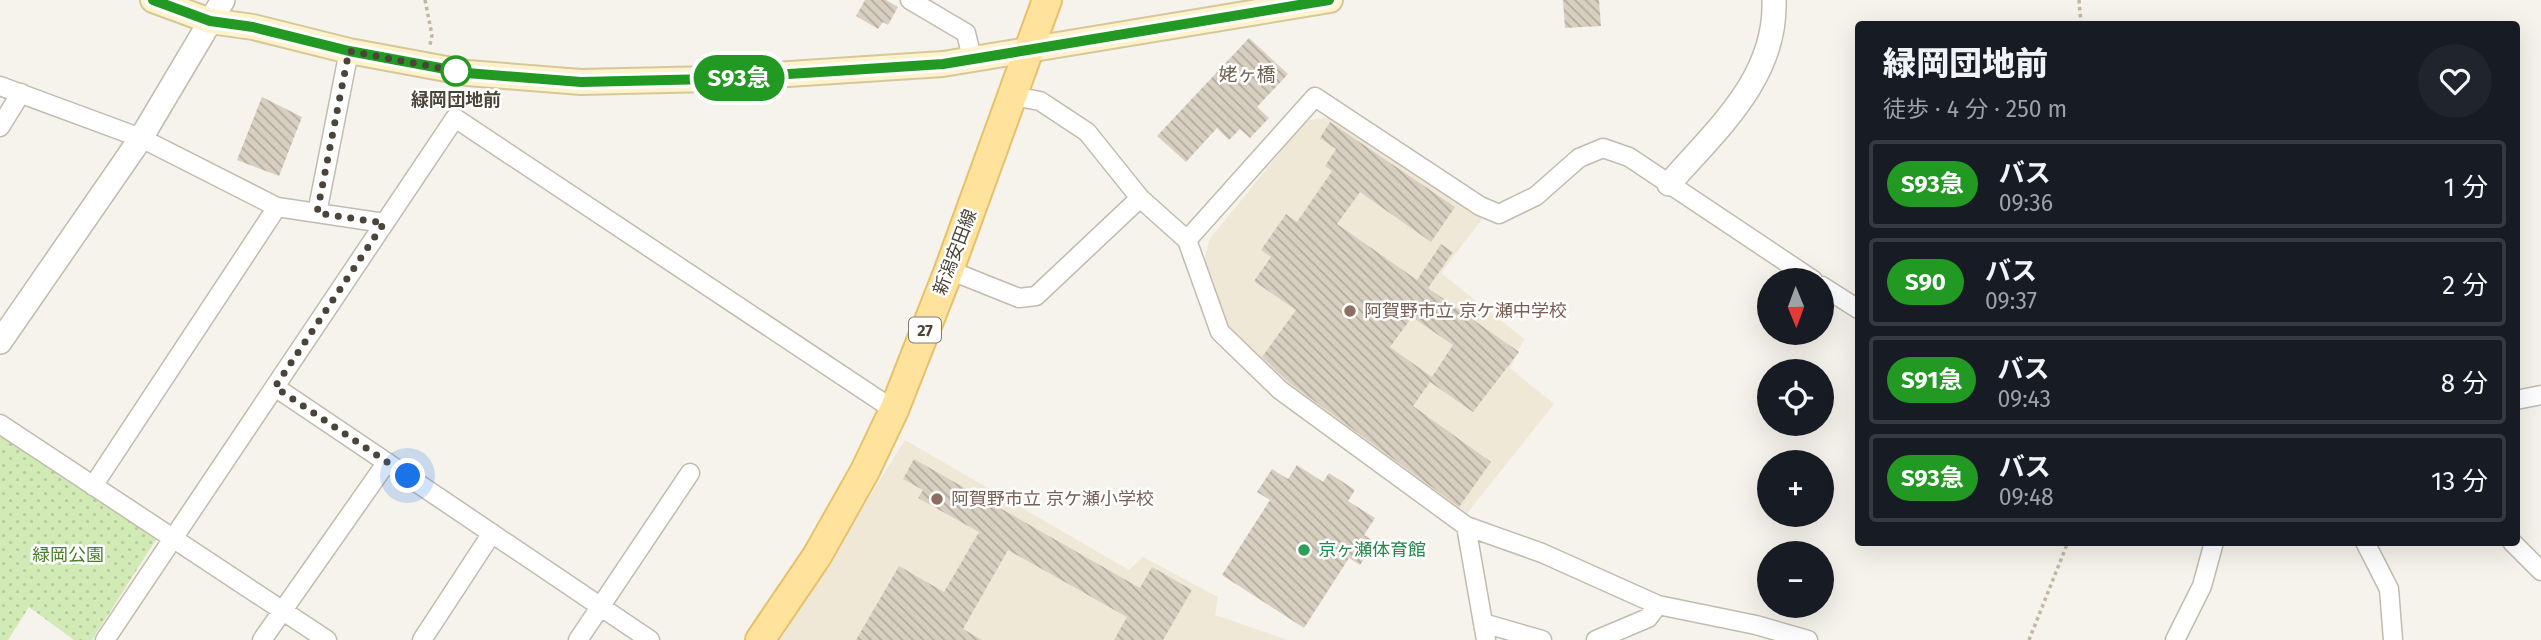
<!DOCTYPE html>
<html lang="ja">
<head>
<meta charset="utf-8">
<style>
	:root { --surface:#171b24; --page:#20242c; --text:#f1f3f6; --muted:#9ea1a6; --line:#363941 }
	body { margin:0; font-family:"Fira Sans","Noto Sans JP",sans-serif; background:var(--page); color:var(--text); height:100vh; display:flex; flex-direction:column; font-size:26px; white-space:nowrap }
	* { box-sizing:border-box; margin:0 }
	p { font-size:23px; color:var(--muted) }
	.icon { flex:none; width:38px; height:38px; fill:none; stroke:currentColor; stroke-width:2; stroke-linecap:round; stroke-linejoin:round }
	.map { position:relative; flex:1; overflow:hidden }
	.sheet { position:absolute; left:1855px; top:21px; width:665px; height:525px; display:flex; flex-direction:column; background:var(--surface); border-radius:7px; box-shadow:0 7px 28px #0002 }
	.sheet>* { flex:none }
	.badge { padding:0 14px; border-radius:23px; font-size:24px; line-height:46px }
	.needle { width:46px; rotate:179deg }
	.buttons { position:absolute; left:1757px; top:268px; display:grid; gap:14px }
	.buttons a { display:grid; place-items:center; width:77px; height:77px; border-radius:50%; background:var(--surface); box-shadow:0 7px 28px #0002; font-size:35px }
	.you { position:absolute; width:35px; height:35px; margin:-18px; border:5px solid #fff; border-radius:50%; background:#1a73e8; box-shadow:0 0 0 10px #1a73e833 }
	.map>.badge { position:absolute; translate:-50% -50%; box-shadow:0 0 0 4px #fff }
	.round { display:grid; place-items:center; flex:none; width:74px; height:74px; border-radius:37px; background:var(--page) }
	.headline { display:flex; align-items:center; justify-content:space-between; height:119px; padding:0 28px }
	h1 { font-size:33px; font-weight:800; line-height:52px }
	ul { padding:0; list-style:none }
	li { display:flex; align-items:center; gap:21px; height:88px; margin:0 14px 10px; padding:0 14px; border:4px solid var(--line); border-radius:7px }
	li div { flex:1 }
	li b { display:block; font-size:26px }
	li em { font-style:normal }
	li .badge { min-width:77px; font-weight:700; text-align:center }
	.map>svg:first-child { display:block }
	.education { fill:#efe8d6 }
	.park { fill:url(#park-dots) }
	.building { fill:url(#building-back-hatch); fill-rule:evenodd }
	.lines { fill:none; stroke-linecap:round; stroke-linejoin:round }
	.minor-casing { stroke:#c2bbae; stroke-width:21 }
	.tertiary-casing { stroke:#c2bbae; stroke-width:26 }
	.secondary-casing { stroke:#d6c79b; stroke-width:28 }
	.primary-casing { stroke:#e6c16a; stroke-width:32 }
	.path { stroke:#c4b79f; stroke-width:3.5; stroke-dasharray:3.5 3.5; stroke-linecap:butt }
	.minor { stroke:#fff; stroke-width:18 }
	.tertiary { stroke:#fff; stroke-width:23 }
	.secondary { stroke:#fff3cd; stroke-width:24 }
	.primary { stroke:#ffe39c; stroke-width:28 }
	.line-casing { stroke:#fff; stroke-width:16 }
	.line { stroke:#292; stroke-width:10 }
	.walk { stroke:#4b4439; stroke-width:7; stroke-dasharray:0 12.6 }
	.stop-dot { fill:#fff; stroke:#292; stroke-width:3.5 }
	.education-dot { fill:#8d6e63; stroke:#fff; stroke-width:2.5 }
	.leisure-dot { fill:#2e9e5b; stroke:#fff; stroke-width:2.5 }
	.labels { text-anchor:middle; stroke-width:5; stroke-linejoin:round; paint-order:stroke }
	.shield { fill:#fff; stroke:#817c74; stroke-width:2 }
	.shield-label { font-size:16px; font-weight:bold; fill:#4b4439 }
	.stop-label { font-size:18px; font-weight:bold; fill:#4b4439; stroke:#fff }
	.street-label { font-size:18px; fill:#4b4439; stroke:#fff }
	.education-label { font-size:18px; fill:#785e54; stroke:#fff; text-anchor:start }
	.leisure-label { font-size:18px; fill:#27864d; stroke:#fff; text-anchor:start }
	.park-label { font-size:18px; fill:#4a7f2a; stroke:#fff }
	.neighbourhood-label { font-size:19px; fill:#6e6250; stroke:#fff }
</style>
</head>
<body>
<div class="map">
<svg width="2541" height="640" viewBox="0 0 2541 640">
	<defs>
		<pattern id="park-dots" width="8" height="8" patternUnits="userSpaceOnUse" patternTransform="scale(1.75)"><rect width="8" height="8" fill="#d2eab5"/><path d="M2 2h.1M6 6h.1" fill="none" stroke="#b6ca9c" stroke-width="1.8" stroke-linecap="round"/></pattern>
		<pattern id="building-back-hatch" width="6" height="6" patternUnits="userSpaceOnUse" patternTransform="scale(1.75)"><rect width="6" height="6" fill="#d8cfc1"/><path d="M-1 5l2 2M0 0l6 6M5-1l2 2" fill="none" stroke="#b1aa9e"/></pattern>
	</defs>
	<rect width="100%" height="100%" fill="#f6f3ec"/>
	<!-- education -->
	<path class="education" d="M1330 117 1482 219 1441 273 1524 339 1510 368 1554 404 1465 516 1267 373 1218 322 1202 273 1209 240 1305 121Z
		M905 440 1129 570 1143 557 1218 597 1215 615 1288 640H780Z"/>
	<!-- park -->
	<path class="park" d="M0 433 157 538 92 640H74L29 607 8 640H0Z"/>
	<!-- building -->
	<path class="building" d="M865 0H886L898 7 888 25 883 22 878 29 856 16Z
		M1563 0H1599L1601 26 1565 28Z
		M1249 38 1288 74 1257 107 1269 118 1250 138 1240 129 1229 140 1217 128 1186 162 1157 136Z
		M262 97 302 117 279 176 237 160Z
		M1330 122 1455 207 1431 242 1360 192 1337 224 1417 280 1441 244 1453 252 1428 288 1519 352 1473 412 1430 382 1413 406 1491 462 1459 507 1287 381 1262 357 1296 310 1254 281 1271 257 1261 250 1286 214 1297 222 1332 171 1325 166 1336 149 1320 138ZM1412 317 1453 345 1432 377 1390 347Z
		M914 459 1140 588 1152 567 1192 590 1163 640H1114L1127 617 1008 550 963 629 982 640H856L899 566 944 592 979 532 918 498 923 490 903 479Z
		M1297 465 1323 482 1329 473 1355 490 1348 501 1375 518 1364 535 1375 542 1360 565 1349 558 1304 628 1222 575 1270 500 1257 492 1272 469 1288 479Z"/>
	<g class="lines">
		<!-- minor casing -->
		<g class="minor-casing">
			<path id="minor" d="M910 0 966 33 972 58
				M0 86 141 138 277 207 384 223
				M1013 96 1040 101 1087 132 1140 198 1187 240 1220 332 1280 390 1466 526 1542 553 1658 605 1756 625 1808 640
				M0 127 21 93
				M317 213 349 51
				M1187 240 1315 97 1480 206 1499 214 1536 196 1579 158 1603 148 1629 157 1813 280
				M949 270 1019 298 1036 296 1140 198
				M1822 286 1858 309
				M275 387 650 640
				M2516 400 2541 395
				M0 424 327 640
				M93 486 277 207
				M1466 526 1486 640
				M2365 542 2389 589 2393 640
				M2512 542 2541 571
				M1483 623 1542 640
				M105 640 455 118 894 410
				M262 640 387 462
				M422 640 492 533
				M578 640 690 473
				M1596 640 1648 618 1658 605
				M2175 640 2202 586 2214 542"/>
		</g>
		<!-- tertiary casing -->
		<g class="tertiary-casing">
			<path id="tertiary" d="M1669 184C1716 130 1777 78 1774 0
				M0 342 141 138 223 0"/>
		</g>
		<!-- secondary casing -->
		<g class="secondary-casing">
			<path id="secondary" d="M153 0 210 21 253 27 349 51 468 73 581 82 711 79 943 64 1330 0"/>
		</g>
		<!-- primary casing -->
		<g class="primary-casing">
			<path id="primary" d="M760 640 817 556 865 471 894 410 949 270 1047 0"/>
		</g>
		<!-- path -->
		<path class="path" d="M425 0 432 35 430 45
			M2079 0 2081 24
			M2029 640 2068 542"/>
		<!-- minor -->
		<use href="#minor" class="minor"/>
		<!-- tertiary -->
		<use href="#tertiary" class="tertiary"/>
		<!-- secondary -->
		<use href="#secondary" class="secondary"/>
		<!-- primary -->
		<use href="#primary" class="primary"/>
	</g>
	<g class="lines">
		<!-- line casing -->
		<g class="line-casing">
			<path id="line" d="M153 0 210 21 253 27 349 51 467 73 581 82 711 79 943 64 1329 0"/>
		</g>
		<!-- line -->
		<use href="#line" class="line"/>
		<!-- walk -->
		<path class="walk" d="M408 476 275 387 384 223 317 213 349 51 456 71"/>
	</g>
	<!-- markers -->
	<circle class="stop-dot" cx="456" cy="71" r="14"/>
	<g class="education-dot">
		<circle cx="1350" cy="311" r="7"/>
		<circle cx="937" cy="499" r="7"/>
	</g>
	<circle class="leisure-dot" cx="1304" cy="550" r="7"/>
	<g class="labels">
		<!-- shield labels -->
		<rect class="shield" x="909" y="317.5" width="32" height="25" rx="5"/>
		<g class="shield-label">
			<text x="925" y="336">27</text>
		</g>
		<!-- stop labels -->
		<g class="stop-label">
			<text x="456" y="106">緑岡団地前</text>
		</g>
		<!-- street labels -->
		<g class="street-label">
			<text transform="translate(955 252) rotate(-69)" y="6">新潟安田線</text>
		</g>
		<!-- education labels -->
		<g class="education-label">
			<text x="1364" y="317">阿賀野市立 京ケ瀬中学校</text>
			<text x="951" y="505">阿賀野市立 京ケ瀬小学校</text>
		</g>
		<!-- leisure labels -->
		<g class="leisure-label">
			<text x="1318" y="556">京ヶ瀬体育館</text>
		</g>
		<!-- park labels -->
		<g class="park-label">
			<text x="68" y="561">緑岡公園</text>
		</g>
		<!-- neighbourhood labels -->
		<g class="neighbourhood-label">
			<text x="1247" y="81">姥ヶ橋</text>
		</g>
	</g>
</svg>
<div class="buttons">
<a><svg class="needle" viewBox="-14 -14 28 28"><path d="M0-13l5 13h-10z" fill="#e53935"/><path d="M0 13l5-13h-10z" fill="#9ea1a6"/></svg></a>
<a><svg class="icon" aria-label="locate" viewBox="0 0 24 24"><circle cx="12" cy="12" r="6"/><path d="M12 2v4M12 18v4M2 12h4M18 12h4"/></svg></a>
<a>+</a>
<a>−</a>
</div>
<div class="you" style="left:408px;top:476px"></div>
<b class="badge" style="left:739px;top:78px;background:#292;color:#fff">S93急</b>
<section class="sheet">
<div class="headline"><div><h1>緑岡団地前</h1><p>徒歩 · 4 分 · 250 m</p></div><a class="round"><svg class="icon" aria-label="heart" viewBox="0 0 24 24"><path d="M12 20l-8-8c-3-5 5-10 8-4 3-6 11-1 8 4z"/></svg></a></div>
<ul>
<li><span class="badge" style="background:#292;color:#fff">S93急</span><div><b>バス</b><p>09:36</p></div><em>1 分</em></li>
<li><span class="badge" style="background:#292;color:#fff">S90</span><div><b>バス</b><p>09:37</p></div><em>2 分</em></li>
<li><span class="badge" style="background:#292;color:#fff">S91急</span><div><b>バス</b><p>09:43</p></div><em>8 分</em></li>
<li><span class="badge" style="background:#292;color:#fff">S93急</span><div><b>バス</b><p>09:48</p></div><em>13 分</em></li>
</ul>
</section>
</div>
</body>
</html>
